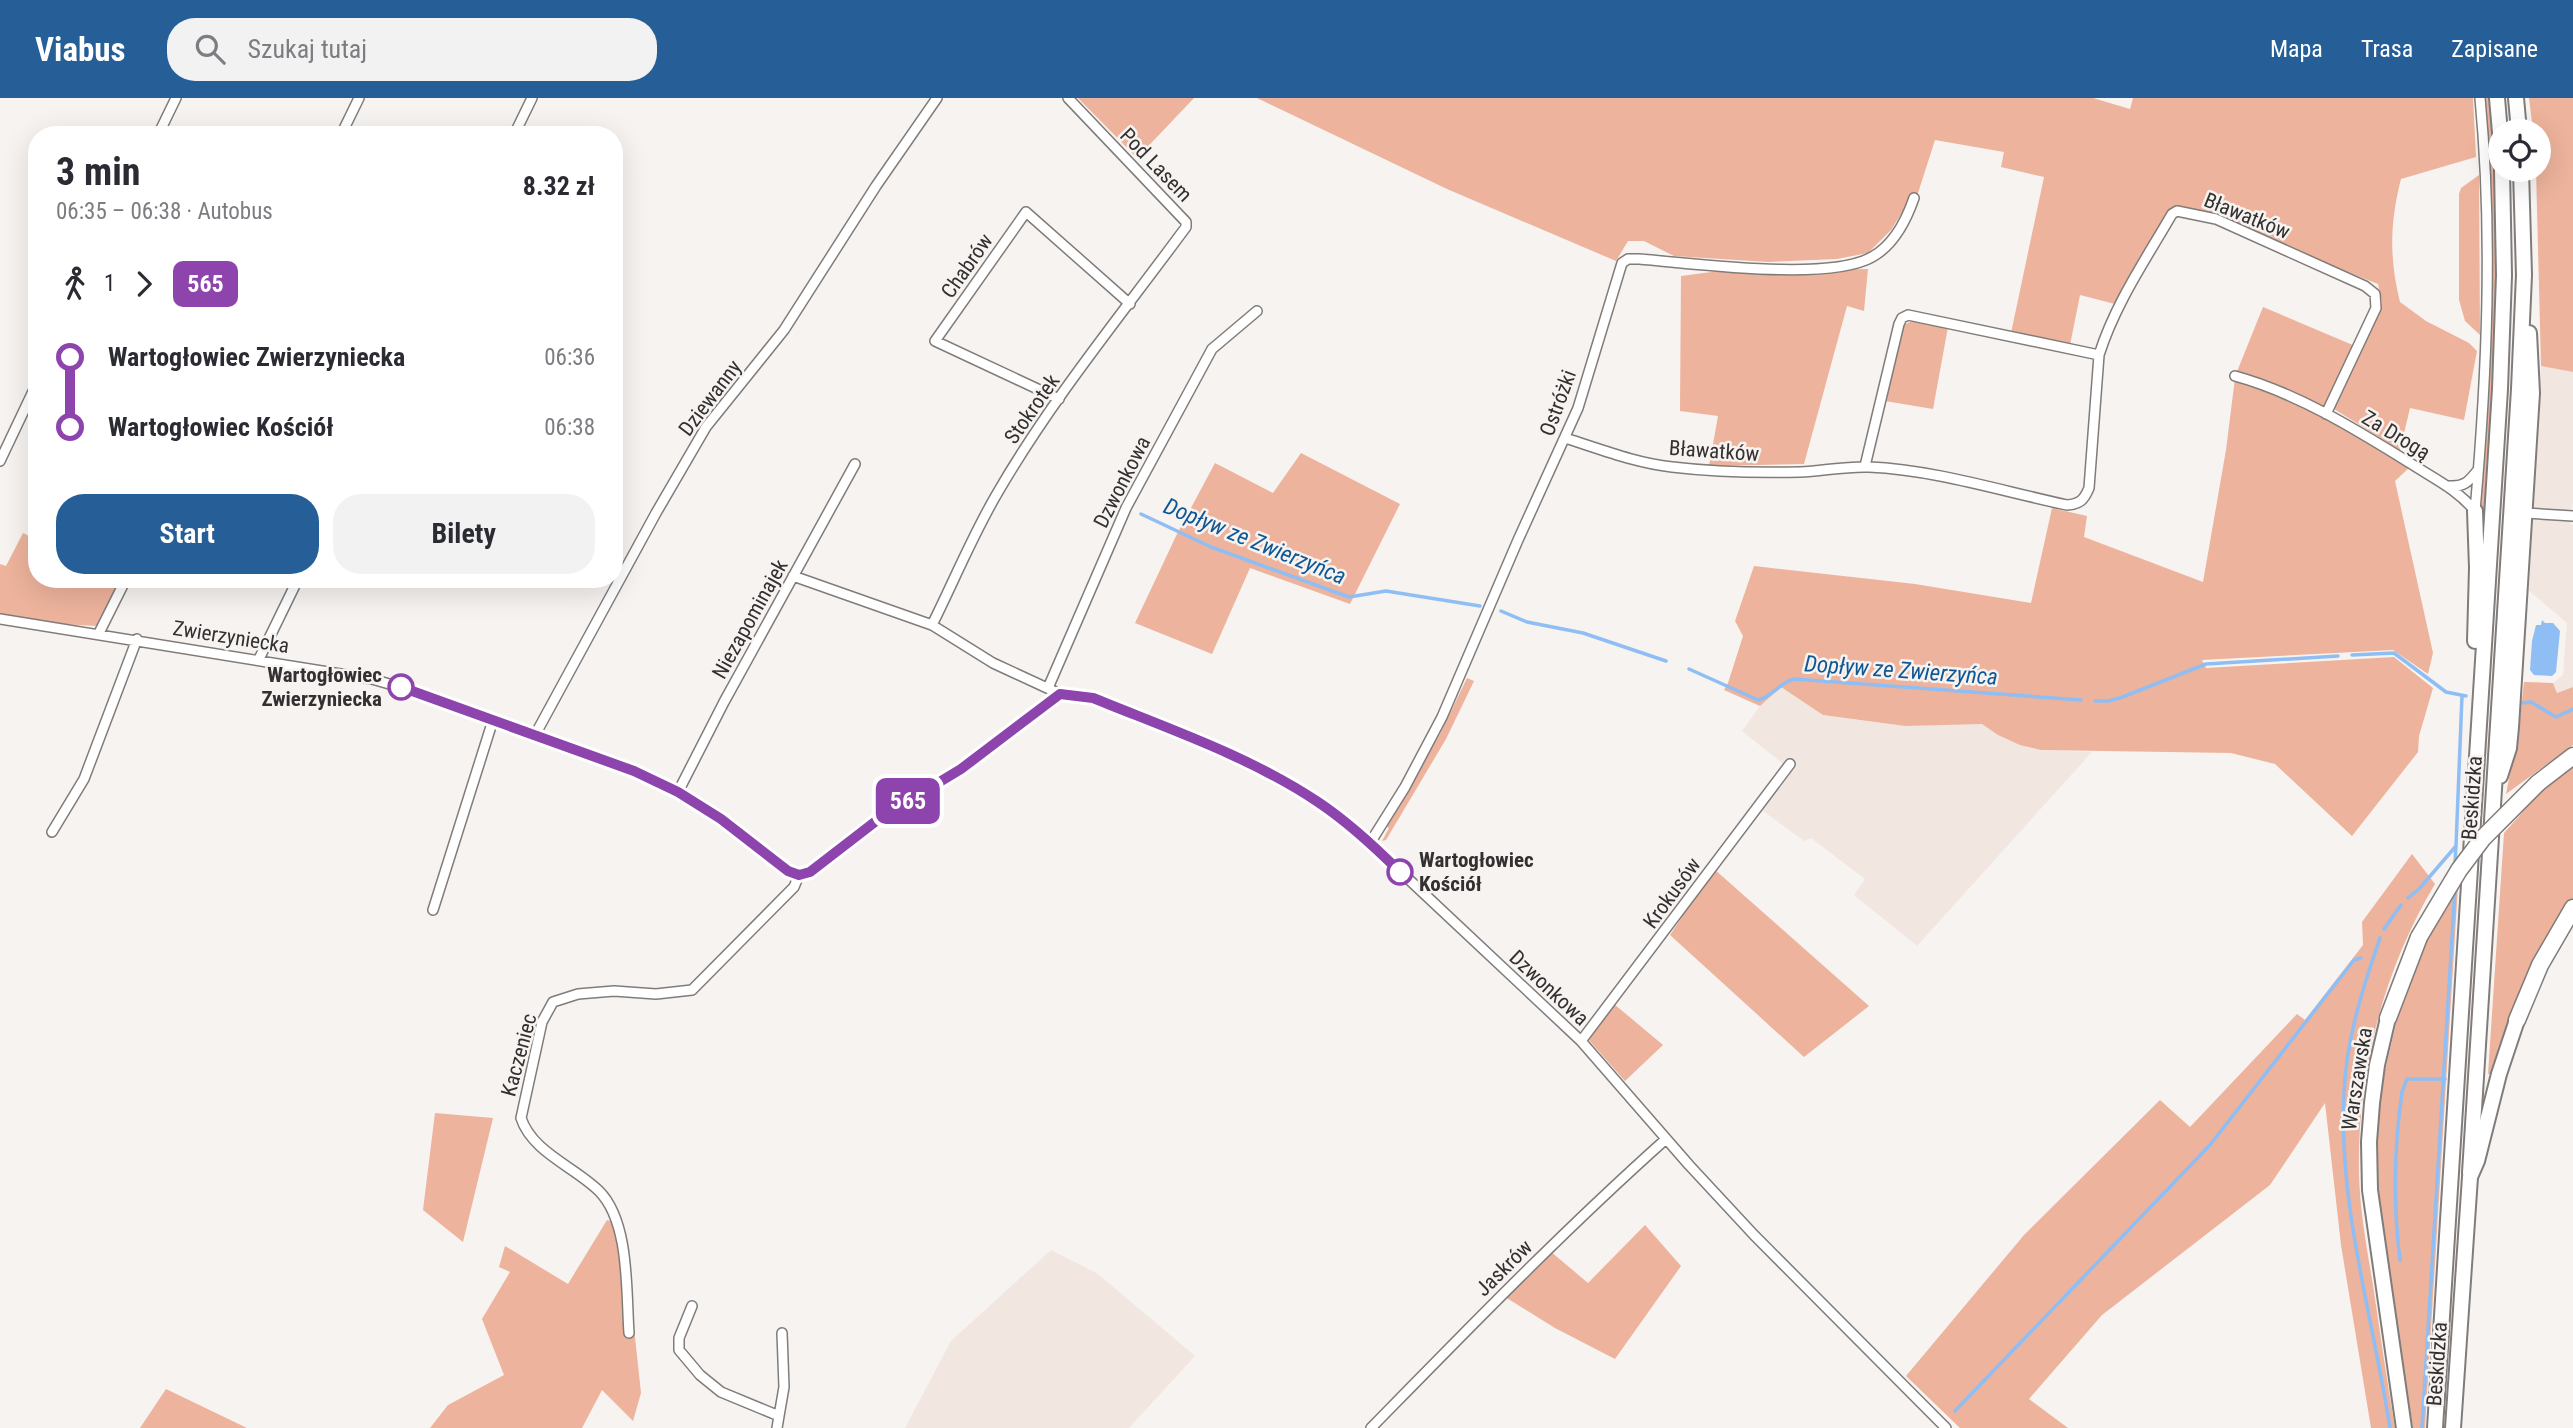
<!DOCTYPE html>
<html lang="pl">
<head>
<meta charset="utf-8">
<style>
	:root { --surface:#fff; --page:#f2f2f3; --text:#2b2b33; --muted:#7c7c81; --accent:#265f97 }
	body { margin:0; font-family:"Roboto Condensed",sans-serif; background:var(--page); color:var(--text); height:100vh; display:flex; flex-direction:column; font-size:26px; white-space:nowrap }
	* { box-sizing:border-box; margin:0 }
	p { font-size:23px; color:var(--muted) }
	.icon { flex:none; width:38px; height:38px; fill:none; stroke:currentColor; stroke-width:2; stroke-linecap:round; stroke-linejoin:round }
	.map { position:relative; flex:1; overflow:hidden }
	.sheet { position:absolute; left:28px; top:28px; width:595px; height:462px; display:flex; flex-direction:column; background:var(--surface); border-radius:28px; box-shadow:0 7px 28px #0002 }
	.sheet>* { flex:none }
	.badge { padding:0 14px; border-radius:10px; font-size:24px; line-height:46px }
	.tools { position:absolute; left:2488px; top:21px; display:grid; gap:14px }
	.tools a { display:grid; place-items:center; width:63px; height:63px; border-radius:50%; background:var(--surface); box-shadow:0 7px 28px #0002; font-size:35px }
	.map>.badge { position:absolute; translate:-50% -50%; box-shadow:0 0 0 4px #fff }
	.legs { display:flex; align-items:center; gap:10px; height:77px; padding:0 28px; font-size:23px }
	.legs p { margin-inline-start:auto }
	.head { display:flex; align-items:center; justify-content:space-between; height:119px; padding:0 28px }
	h1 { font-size:38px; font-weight:700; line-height:52px }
	.cta { display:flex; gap:14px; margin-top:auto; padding:14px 28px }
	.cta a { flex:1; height:80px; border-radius:28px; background:var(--accent); color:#fff; font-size:28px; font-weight:700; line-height:80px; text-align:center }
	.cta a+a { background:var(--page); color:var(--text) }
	ul { padding:0 28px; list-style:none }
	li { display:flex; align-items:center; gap:24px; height:70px; font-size:26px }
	li i { display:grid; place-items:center; width:10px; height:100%; margin:0 9px; background:currentColor }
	li i::after { content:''; width:18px; height:18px; margin:-9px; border:5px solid; border-radius:50%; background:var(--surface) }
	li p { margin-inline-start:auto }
	li:first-child i { background:linear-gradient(#0000 50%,currentColor 0) }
	li:last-child i { background:linear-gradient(currentColor 50%,#0000 0) }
	header { display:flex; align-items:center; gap:42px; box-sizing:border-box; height:98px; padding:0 35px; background:var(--accent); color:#fff }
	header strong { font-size:33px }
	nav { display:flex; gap:38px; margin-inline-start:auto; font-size:24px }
	.search { width:490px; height:63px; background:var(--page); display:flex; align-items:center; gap:18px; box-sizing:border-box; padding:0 24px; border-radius:28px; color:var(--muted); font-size:26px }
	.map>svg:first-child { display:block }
	.built { fill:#f2e6e1 }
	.green { fill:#edb39c }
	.water { fill:#8ebef3 }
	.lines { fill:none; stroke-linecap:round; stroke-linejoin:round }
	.stream { stroke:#8ebef3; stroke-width:3.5 }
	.minor-casing { stroke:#807c7a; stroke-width:12 }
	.primary-casing { stroke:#807c7a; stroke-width:18 }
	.trunk-casing { stroke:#807c7a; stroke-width:18 }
	.motorway-casing { stroke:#807c7a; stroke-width:19 }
	.minor { stroke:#fff; stroke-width:9 }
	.primary { stroke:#fff; stroke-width:14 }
	.trunk { stroke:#fff; stroke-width:14 }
	.motorway { stroke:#fff; stroke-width:16 }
	.motorway-bridge-casing { stroke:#807c7a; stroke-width:19; stroke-linecap:butt }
	.motorway-bridge { stroke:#fff; stroke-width:16 }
	.line-1-casing { stroke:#fff; stroke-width:16 }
	.line-1 { stroke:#8e44ad; stroke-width:10 }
	.stop-1-dot { fill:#fff; stroke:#8e44ad; stroke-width:3.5 }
	.labels { text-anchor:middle; stroke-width:5; stroke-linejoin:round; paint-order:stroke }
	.street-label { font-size:21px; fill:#323030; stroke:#f7f3f1 }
	.stop-label { font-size:21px; font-weight:bold; fill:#323030; stroke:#f7f3f1; text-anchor:end }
	.water-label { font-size:23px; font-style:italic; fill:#105795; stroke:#f7f3f1 }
</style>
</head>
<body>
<header>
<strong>Viabus</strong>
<div class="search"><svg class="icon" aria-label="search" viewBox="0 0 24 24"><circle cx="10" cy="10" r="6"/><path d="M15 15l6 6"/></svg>Szukaj tutaj</div>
<nav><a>Mapa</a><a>Trasa</a><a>Zapisane</a></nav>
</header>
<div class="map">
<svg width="2573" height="1330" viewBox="0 0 2573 1330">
	<rect width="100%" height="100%" fill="#f7f3f1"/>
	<!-- built -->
	<path class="built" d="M2541 268 2573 274V404L2570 426 2573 427V589L2557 595 2553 585 2563 577 2567 525 2529 493Z
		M1781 589 1823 617 1905 628 1983 625 1998 637 2041 652 2092 654 1917 848 1854 797 1865 781 1811 740 1804 743 1755 707 1786 668 1742 633 1760 608Z
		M1051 1152 1098 1176 1195 1258 1129 1330H905L951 1243Z"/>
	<!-- green -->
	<path class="green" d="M1078 0H1194L1137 60Z
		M1257 0H2093L2130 11 2133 0H2473L2476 59 2401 81C2390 124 2389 160 2400 204L2426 223 2469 245 2477 253 2464 322 2410 310 2400 352 2334 311 2382 205 2378 186 2183 109 2168 114 2115 206 2080 197 2070 247 2011 235 2044 79 2001 69 2004 54 1935 42 1918 95 1906 108 1891 132 1868 155 1837 161 1768 164 1674 158 1644 143H1628L1616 163 1447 91Z
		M2483 0H2490L2498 157 2483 467 2479 407 2488 252Z
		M2529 0H2573V274L2541 268 2536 72H2539V33H2533Z
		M2479 77 2480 237 2465 223 2459 202V96L2461 90Z
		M1868 171 1864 213 1847 208 1804 366 1709 368 1718 318 1680 313 1681 178 1719 173Z
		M2263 209 2355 248 2323 312 2236 276Z
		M1911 223 1948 229 1933 311 1885 303 1903 228Z
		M2235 280C2298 298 2355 335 2411 368L2395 383 2433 555 2428 576 2393 552 2202 562 2206 570 2394 559 2433 590 2419 638 2418 654 2352 738 2275 666 2231 655 2041 652 2020 647 1998 637 1982 626 1905 628 1823 617 1781 589 1760 608 1724 592 1728 585 1743 538 1735 523 1754 468 1915 486 2031 505 2052 410 2087 418 2084 439 2203 484 2226 352Z
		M1301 355 1400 406 1350 506 1250 470 1212 556 1135 525 1177 436 1215 365 1273 395Z
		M23 435 37 442V481L119 483 98 528 0 523V466L6 468Z
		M1467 580 1474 583 1446 641 1386 742 1382 743 1389 730 1386 728 1440 636Z
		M2524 584 2553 585 2557 595 2573 589V647L2506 696 2519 629Z
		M2573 667V801L2541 853 2512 916 2492 976H2488L2504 735 2535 700Z
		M2412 756 2435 786C2383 873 2357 974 2359 1076 2360 1114 2367 1151 2373 1187 2380 1235 2387 1283 2395 1330H2371L2341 1147 2325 1005 2270 1087 2102 1217 2029 1301 2068 1330H1960L1906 1278 2024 1137 2160 1002 2190 1029 2297 916 2305 922 2363 847 2362 824Z
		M1714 771 1869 908 1804 959 1670 837Z
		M2458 788 2425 1330H2413L2387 1170 2377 1083 2378 1027 2383 981 2401 905 2430 835Z
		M1614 906 1663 947 1625 983 1588 941Z
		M435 1015 493 1020 463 1144 423 1112Z
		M607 1122 623 1127 641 1295 633 1323 602 1292 582 1330H430L448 1307 504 1277 482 1221 510 1174 499 1169 505 1148 568 1186Z
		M1645 1127 1681 1168 1615 1261 1555 1230 1505 1199 1550 1153 1588 1185Z
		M166 1291 247 1330H140Z"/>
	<!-- water -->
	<path class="water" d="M2542 522 2545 525H2553L2560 533 2556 574 2552 578 2534 577 2530 572 2532 543 2536 527H2541Z"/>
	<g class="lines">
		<!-- stream -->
		<path class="stream" d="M1141 416 1211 449 1349 499 1386 493 1480 508
			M1501 513 1527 524 1583 535 1666 563
			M2352 557 2394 555 2446 594 2466 598
			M1689 571 1758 602C1772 599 1779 585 1794 581L2081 602
			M2095 603H2108L2120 600 2206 566 2338 558
			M2522 605 2531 604 2556 619 2573 611
			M2455 765 2456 748
			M2408 800 2419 791 2456 748 2462 598
			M2384 831 2401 807
			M2380 840C2363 889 2346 942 2344 995 2338 1108 2373 1219 2390 1330
			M2400 1162C2393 1106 2394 1050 2402 994L2407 981H2445
			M1955 1313 2210 1047 2354 862 2361 860
			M2422 1330 2455 791"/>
		<!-- minor casing -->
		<g class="minor-casing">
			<path id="minor" d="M158 37 176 0
				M341 37 359 0
				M514 37 532 0
				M2235 278C2297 295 2355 331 2410 365 2433 380 2457 391 2475 413
				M1059 301 935 243 1026 114 1130 206
				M1565 340C1600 351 1635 365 1672 369 1714 374 1757 375 1800 374 1823 373 1846 368 1869 369 1936 372 2001 393 2067 407 2080 406 2084 402 2089 390L2099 257C2115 206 2146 161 2172 116L2177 113 2216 121 2365 188 2375 196 2376 210 2326 316
				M0 363 37 285
				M1865 368 1899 226 1902 220 1908 217 2099 257
				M2450 388C2465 389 2469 383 2478 372
				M2475 413C2487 276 2493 137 2480 0
				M2526 415 2573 418
				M793 478 932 527 993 565 1060 596 1093 600 1237 659 1318 704 1370 745 1581 943 1689 1067 1754 1137 1946 1330
				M0 521 372 581 417 594 634 673 678 694 721 721 788 773 799 777 810 774 879 720 961 671 1060 596
				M932 527C954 483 973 436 998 394 1052 301 1122 216 1186 129V124L1068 0
				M99 535 126 481
				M259 561 298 481
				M1048 590 1126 410 1212 251 1257 213
				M535 637 656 415 706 329 784 232 876 88 937 0
				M678 694 724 604 855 366
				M52 734 84 681 137 541
				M1370 745 1405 689 1442 619 1518 442 1578 310 1622 165 1628 161H1639C1692 165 1828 184 1872 159 1894 147 1906 123 1914 100
				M433 812 493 622
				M1581 943 1790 666
				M692 1208 679 1240V1252L700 1277 721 1294 779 1318 777 1330
				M629 1235C626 1194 630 1124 599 1093 575 1069 532 1054 521 1020L542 924 553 904 578 896 614 893 656 896 692 892 794 789 799 777
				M779 1318 784 1289 782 1235
				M1371 1330C1468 1231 1563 1133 1666 1041"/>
		</g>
		<!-- primary casing -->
		<g class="primary-casing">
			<path id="primary" d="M2497 0 2501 46
				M2516 0 2519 33
				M2475 543 2477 470 2475 413
				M2500 678 2509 650 2511 629 2532 295 2529 235
				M2470 1075 2519 291 2524 177 2521 72
				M2435 1330 2500 291 2504 177 2502 72"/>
		</g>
		<!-- trunk casing -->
		<g class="trunk-casing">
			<path id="trunk" d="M2388 920 2377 967 2372 1005 2369 1044 2370 1092 2404 1330
				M2453 1330 2470 1079 2477 1063 2499 976 2517 922"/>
		</g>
		<!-- motorway casing -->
		<g class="motorway-casing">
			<path id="motorway" d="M2538 685 2573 658
				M2388 920 2419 839
				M2517 922 2540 867 2573 810"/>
		</g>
		<!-- minor -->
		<use href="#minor" class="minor"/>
		<!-- primary -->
		<use href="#primary" class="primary"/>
		<!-- trunk -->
		<use href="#trunk" class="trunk"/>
		<!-- motorway -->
		<use href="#motorway" class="motorway"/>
		<!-- motorway-bridge casing -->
		<g class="motorway-bridge-casing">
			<path id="motorway-bridge" d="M2419 839 2459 772 2483 740 2538 685"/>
		</g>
		<!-- motorway-bridge -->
		<use href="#motorway-bridge" class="motorway-bridge"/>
	</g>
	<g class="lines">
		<!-- line-1 casing -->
		<g class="line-1-casing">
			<path id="line-1" d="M401 589 634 673 678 694 721 721 788 773 799 777 810 774 880 720 961 671 1060 596 1093 600C1169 631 1249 658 1318 704 1348 724 1375 749 1400 774"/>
		</g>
		<!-- line-1 -->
		<use href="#line-1" class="line-1"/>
	</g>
	<!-- markers -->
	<g class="stop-1-dot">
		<circle cx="401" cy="589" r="12"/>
		<circle cx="1400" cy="774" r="12"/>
	</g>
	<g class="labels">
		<!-- street labels -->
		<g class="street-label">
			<text transform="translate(1156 67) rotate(46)" y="7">Pod Lasem</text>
			<text transform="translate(2247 118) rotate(22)" y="7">Bławatków</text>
			<text transform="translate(967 168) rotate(-55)" y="7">Chabrów</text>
			<text transform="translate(710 300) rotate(-53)" y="7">Dziewanny</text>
			<text transform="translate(1558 305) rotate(-70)" y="7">Ostróżki</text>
			<text transform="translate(1032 311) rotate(-55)" y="7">Stokrotek</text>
			<text transform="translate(2396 337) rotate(31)" y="7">Za Drogą</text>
			<text transform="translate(1714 353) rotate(4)" y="7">Bławatków</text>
			<text transform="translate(1122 384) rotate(-63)" y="7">Dzwonkowa</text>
			<text transform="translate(750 521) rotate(-61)" y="7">Niezapominajek</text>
			<text transform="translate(231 539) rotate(9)" y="7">Zwierzyniecka</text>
			<text transform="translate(2472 700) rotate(-86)" y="7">Beskidzka</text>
			<text transform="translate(1672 795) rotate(-54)" y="7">Krokusów</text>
			<text transform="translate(1549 890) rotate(43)" y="7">Dzwonkowa</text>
			<text transform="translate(519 957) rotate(-75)" y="7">Kaczeniec</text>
			<text transform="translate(2357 981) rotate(-81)" y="7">Warszawska</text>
			<text transform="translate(1504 1170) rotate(-45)" y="7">Jaskrów</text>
			<text transform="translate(2437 1266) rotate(-86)" y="7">Beskidzka</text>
		</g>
		<!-- stop labels -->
		<g class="stop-label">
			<text x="382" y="584">Wartogłowiec<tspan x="382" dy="24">Zwierzyniecka</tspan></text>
			<text x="1419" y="769" text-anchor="start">Wartogłowiec<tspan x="1419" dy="24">Kościół</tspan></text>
		</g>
		<!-- water labels -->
		<g class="water-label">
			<text transform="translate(1255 443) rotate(22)" y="8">Dopływ ze Zwierzyńca</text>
			<text transform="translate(1901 572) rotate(4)" y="8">Dopływ ze Zwierzyńca</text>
		</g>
	</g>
</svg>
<div class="tools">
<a><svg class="icon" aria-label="locate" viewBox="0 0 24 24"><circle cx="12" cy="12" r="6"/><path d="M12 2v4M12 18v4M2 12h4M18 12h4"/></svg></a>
</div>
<b class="badge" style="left:908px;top:703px;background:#8e44ad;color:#fff">565</b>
<section class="sheet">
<div class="head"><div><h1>3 min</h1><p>06:35 – 06:38 · Autobus</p></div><b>8.32 zł</b></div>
<div class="legs"><svg class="icon" aria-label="walk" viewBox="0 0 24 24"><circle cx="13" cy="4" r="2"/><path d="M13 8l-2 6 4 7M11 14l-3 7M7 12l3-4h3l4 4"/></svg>1<svg class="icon" aria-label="forward" viewBox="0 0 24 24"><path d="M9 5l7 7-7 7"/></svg><b class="badge" style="background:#8e44ad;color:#fff">565</b></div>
<ul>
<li><i style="color:#8e44ad"></i><b>Wartogłowiec Zwierzyniecka</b><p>06:36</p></li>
<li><i style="color:#8e44ad"></i><b>Wartogłowiec Kościół</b><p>06:38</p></li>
</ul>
<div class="cta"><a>Start</a><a>Bilety</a></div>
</section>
</div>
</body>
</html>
